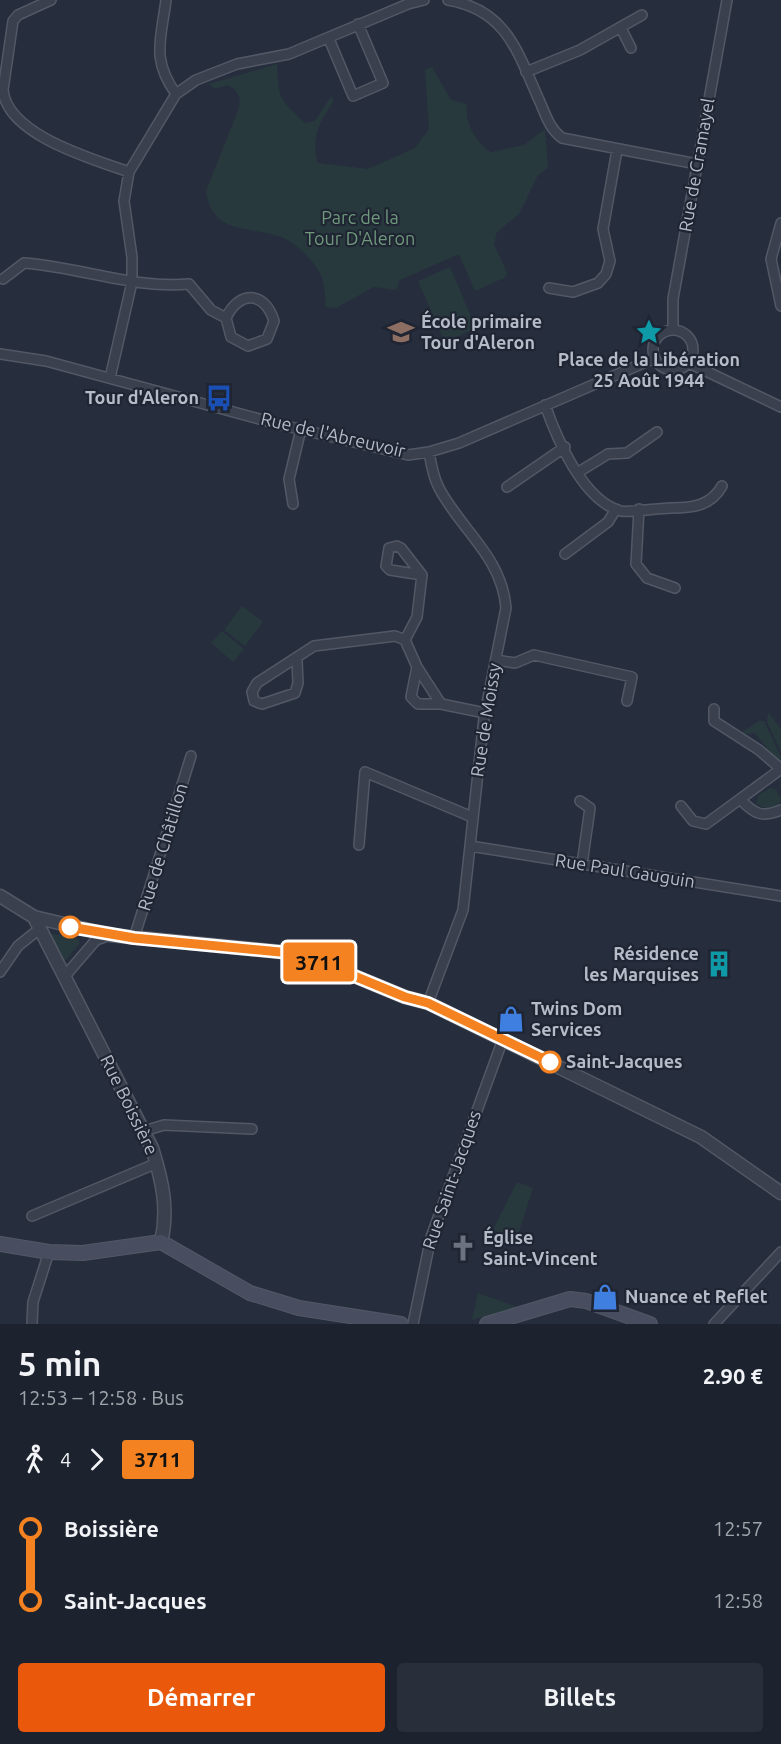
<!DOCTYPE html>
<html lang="fr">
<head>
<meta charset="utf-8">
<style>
	:root { --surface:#1c222e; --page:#292f3a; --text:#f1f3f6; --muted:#a0a4aa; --accent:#ea580c }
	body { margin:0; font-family:Ubuntu,sans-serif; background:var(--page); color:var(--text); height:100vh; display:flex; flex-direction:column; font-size:22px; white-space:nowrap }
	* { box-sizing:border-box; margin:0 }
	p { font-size:20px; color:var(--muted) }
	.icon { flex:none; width:33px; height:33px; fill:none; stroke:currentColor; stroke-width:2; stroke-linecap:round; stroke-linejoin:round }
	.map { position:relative; height:1324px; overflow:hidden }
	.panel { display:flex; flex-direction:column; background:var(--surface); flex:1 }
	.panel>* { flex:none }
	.badge { padding:0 12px; border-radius:4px; font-size:21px; line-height:39px }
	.map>.badge { position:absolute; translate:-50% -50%; box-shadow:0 0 0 3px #fff }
	.legs { display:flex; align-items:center; gap:9px; height:66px; padding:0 18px; font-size:20px }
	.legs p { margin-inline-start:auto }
	.summary { display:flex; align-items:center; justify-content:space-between; height:102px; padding:0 18px }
	h1 { font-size:33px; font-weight:600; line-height:45px }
	.action { display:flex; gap:12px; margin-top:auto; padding:12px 18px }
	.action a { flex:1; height:69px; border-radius:6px; background:var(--accent); color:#fff; font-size:24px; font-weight:600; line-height:69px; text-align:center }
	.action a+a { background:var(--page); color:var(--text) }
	ul { padding:0 18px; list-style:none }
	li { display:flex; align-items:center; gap:21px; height:72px; font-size:22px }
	li i { display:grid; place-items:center; width:9px; height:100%; margin:0 8px; background:currentColor }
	li i::after { content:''; width:15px; height:15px; margin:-8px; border:4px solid; border-radius:50%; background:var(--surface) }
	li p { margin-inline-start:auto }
	li:first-child i { background:linear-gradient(#0000 50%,currentColor 0) }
	li:last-child i { background:linear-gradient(currentColor 50%,#0000 0) }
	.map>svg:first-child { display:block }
	.green { fill:#28393e }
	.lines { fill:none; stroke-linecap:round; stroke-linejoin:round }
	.minor-casing { stroke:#525865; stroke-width:12 }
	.tertiary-casing { stroke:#525865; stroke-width:15 }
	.secondary-casing { stroke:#525865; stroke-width:16 }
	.minor { stroke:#3a404d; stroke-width:9 }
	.tertiary { stroke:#3a404d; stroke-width:12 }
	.secondary { stroke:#484e60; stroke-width:14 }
	.line-1-casing { stroke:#fff; stroke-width:14 }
	.line-1 { stroke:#f58220; stroke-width:9 }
	.stop-1-dot { fill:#fff; stroke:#f58220; stroke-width:3 }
	.labels { text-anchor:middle; stroke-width:4.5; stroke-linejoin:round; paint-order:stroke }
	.street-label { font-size:18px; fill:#b6bbc8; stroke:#1f2532 }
	.park-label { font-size:18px; fill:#6f987c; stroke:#1f2532 }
	.poi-label { font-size:18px; font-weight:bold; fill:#b6bbc8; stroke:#1f2532; text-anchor:start }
	.stop-label { font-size:18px; font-weight:bold; fill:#b6bbc8; stroke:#1f2532; text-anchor:start }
</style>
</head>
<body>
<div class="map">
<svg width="781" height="1324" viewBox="0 0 781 1324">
	<rect width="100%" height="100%" fill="#262d3d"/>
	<!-- green -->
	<path class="green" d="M277 64C279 99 278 98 305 123L315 121 331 96 334 100C320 122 310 137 318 163L368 169 415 148 429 129 425 70 432 67 451 100 467 104C463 120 477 145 491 152L524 145 545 129 548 168 538 175 519 214 497 232 494 244 507 273 504 278 475 291 459 254 400 280 396 290 374 287 336 308 326 307C325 298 325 284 321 275 313 260 297 243 281 237 249 225 212 236 206 191L239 108C241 96 238 90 227 85L215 89 209 84Z
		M450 267 476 328 445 342 418 281Z
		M242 606 263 622 245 646 224 630Z
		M222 631 244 649 233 662 211 643Z
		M768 712 781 729V752L767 722Z
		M759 721H764L781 757 779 763 755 733 745 734 746 738 739 734Z
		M770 788 776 789 781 799 778 808H766L756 804 759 795Z
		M53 934 78 939 80 943 63 963 49 937Z
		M517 1182 533 1188 517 1238 493 1230Z
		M478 1293 517 1307 472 1320Z"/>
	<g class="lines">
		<!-- minor casing -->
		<g class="minor-casing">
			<path id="minor" d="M51 0 18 15 13 21 3 90C7 135 93 159 129 172
				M166 0C161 40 151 59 176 94
				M448 0C508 10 518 54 540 102 546 116 550 129 562 138L697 164
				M621 28 631 48
				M329 39 353 96 383 83 358 24
				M526 72 580 50 642 15
				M781 223 771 259 781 306
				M3 279 24 263C80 267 133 289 189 284L211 310 226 318 231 337 248 346 267 339 274 321C265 291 239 290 226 318
				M549 288 573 292 598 283 606 274 610 261 603 229 617 150
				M673 330V299L727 0
				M653 350a20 20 0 1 1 40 0a20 20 0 1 1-40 0Z
				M0 354 46 361 274 423 408 455 429 452 459 443 655 358
				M689 363 781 407
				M110 378 132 282V257L124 201 129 172 176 94 196 80 237 64 289 54 408 4 424 0
				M545 405C557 439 583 501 621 511 628 513 660 508 671 508 692 508 711 506 722 486
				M577 473 608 454 627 453 657 432
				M507 487 565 447
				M293 504 289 479 301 429
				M639 509 636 564 647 578 675 588
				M565 554 608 522 616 509
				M405 640 417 617 422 575 401 548 397 546 389 548 386 566 390 570 422 575
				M297 660 298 683 295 693 262 704 254 701 252 692 257 683 314 646 395 636 405 640 417 667 441 704
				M496 660 515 663 534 655 632 677 627 701
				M417 667 411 697 418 704H441L485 713
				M714 709V721L759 750 781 769
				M740 799C754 814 762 818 781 810
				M580 801 590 808 582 864
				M681 806 693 821 706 824 781 769
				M359 845 365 772 472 817
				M470 846 781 896
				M134 938 191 756
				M0 972 18 946 38 930
				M65 976 96 940 110 935
				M428 1003 463 910 484 718 506 608C502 557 461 530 439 488 433 477 431 464 429 452
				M144 1131 164 1125 252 1129
				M32 1216 157 1163
				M32 1324 33 1302 49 1252
				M413 1324 431 1237 503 1039
				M714 1324 781 1252"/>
		</g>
		<!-- tertiary casing -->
		<g class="tertiary-casing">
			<path id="tertiary" d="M0 896 34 917 110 935 301 954 405 997 428 1003 701 1137 781 1193
				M34 917 152 1148C162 1180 169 1209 161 1242"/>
		</g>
		<!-- secondary casing -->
		<g class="secondary-casing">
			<path id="secondary" d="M0 1244 49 1252 83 1253 161 1242 250 1293 299 1308 401 1324
				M487 1324 570 1299 586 1301 650 1324"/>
		</g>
		<!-- minor -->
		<use href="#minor" class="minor"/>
		<!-- tertiary -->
		<use href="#tertiary" class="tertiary"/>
		<!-- secondary -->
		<use href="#secondary" class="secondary"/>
	</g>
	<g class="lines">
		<!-- line-1 casing -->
		<g class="line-1-casing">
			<path id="line-1" d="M70 927 134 938 301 954 405 997 428 1003 550 1062"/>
		</g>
		<!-- line-1 -->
		<use href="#line-1" class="line-1"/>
	</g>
	<!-- icons -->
	<defs>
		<g id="school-bare" transform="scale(2.07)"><path d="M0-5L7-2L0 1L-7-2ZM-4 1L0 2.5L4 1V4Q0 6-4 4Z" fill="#8d6e63" stroke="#1f2532" stroke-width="2.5" paint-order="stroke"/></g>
		<g id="sight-bare" transform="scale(2.07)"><path d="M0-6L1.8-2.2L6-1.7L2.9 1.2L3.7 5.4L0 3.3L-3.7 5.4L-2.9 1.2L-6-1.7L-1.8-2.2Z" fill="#0f9aa8" stroke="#1f2532" stroke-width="2.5" paint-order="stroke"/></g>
		<g id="bus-bare" transform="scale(2.07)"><path d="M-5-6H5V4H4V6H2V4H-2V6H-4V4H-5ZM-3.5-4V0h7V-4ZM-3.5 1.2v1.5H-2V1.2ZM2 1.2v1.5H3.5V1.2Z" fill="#1a4fb4" stroke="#1f2532" stroke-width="2.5" paint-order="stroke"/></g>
		<g id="building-bare" transform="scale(2.07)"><path d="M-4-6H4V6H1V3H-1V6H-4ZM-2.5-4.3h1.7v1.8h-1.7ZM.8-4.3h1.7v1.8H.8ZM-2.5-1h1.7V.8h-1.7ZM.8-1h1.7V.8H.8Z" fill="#0f9aa8" stroke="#1f2532" stroke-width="2.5" paint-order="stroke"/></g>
		<g id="shop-bare" transform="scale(2.07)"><path d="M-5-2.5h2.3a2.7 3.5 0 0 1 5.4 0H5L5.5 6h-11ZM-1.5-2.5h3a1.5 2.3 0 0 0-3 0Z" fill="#3f7fe0" stroke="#1f2532" stroke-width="2.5" paint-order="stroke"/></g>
		<g id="church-bare" transform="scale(2.07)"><path d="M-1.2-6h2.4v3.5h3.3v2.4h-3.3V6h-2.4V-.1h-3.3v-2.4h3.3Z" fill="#6b7280" stroke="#1f2532" stroke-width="2.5" paint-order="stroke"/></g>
	</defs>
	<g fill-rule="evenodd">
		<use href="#school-bare" x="401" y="332"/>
		<use href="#sight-bare" x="649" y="332"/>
		<use href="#bus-bare" x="219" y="398"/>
		<use href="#building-bare" x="719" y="964"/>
		<use href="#shop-bare" x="511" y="1019"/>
		<use href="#church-bare" x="463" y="1248"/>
		<use href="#shop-bare" x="605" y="1297"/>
	</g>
	<!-- markers -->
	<g class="stop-1-dot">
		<circle cx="70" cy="927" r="10"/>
		<circle cx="550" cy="1062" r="10"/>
	</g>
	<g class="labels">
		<!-- street labels -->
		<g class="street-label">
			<text transform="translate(697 165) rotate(-80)" y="6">Rue de Cramayel</text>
			<text transform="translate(333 435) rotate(13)" y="6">Rue de l'Abreuvoir</text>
			<text transform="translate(486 720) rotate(-81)" y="6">Rue de Moissy</text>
			<text transform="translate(163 847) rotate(-73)" y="6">Rue de Châtillon</text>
			<text transform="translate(625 871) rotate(9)" y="6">Rue Paul Gauguin</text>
			<text transform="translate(129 1105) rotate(64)" y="6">Rue Boissière</text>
			<text transform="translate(452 1180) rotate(-71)" y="6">Rue Saint-Jacques</text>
		</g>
		<!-- park labels -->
		<g class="park-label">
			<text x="360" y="224">Parc de la<tspan x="360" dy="21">Tour D'Aleron</tspan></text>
		</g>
		<!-- poi labels -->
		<g class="poi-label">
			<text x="421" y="328">École primaire<tspan x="421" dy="21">Tour d'Aleron</tspan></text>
			<text x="649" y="366" text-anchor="middle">Place de la Libération<tspan x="649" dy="21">25 Août 1944</tspan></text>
			<text x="199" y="404" text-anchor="end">Tour d'Aleron</text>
			<text x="699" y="960" text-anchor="end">Résidence<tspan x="699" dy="21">les Marquises</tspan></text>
			<text x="531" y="1015">Twins Dom<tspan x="531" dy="21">Services</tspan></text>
			<text x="483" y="1244">Église<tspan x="483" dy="21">Saint-Vincent</tspan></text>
			<text x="625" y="1303">Nuance et Reflet</text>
		</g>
		<!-- stop labels -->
		<g class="stop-label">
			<text x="566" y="1068">Saint-Jacques</text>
		</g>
	</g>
</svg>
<b class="badge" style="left:319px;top:962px;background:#f58220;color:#111">3711</b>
</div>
<section class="panel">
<div class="summary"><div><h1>5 min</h1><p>12:53 – 12:58 · Bus</p></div><b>2.90 €</b></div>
<div class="legs"><svg class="icon" aria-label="walk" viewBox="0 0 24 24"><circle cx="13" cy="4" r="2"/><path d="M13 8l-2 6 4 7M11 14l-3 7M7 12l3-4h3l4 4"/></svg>4<svg class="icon" aria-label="forward" viewBox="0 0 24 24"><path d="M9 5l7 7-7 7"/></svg><b class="badge" style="background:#f58220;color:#111">3711</b></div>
<ul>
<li><i style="color:#f58220"></i><b>Boissière</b><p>12:57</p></li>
<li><i style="color:#f58220"></i><b>Saint-Jacques</b><p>12:58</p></li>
</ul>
<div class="action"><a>Démarrer</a><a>Billets</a></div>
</section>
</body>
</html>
